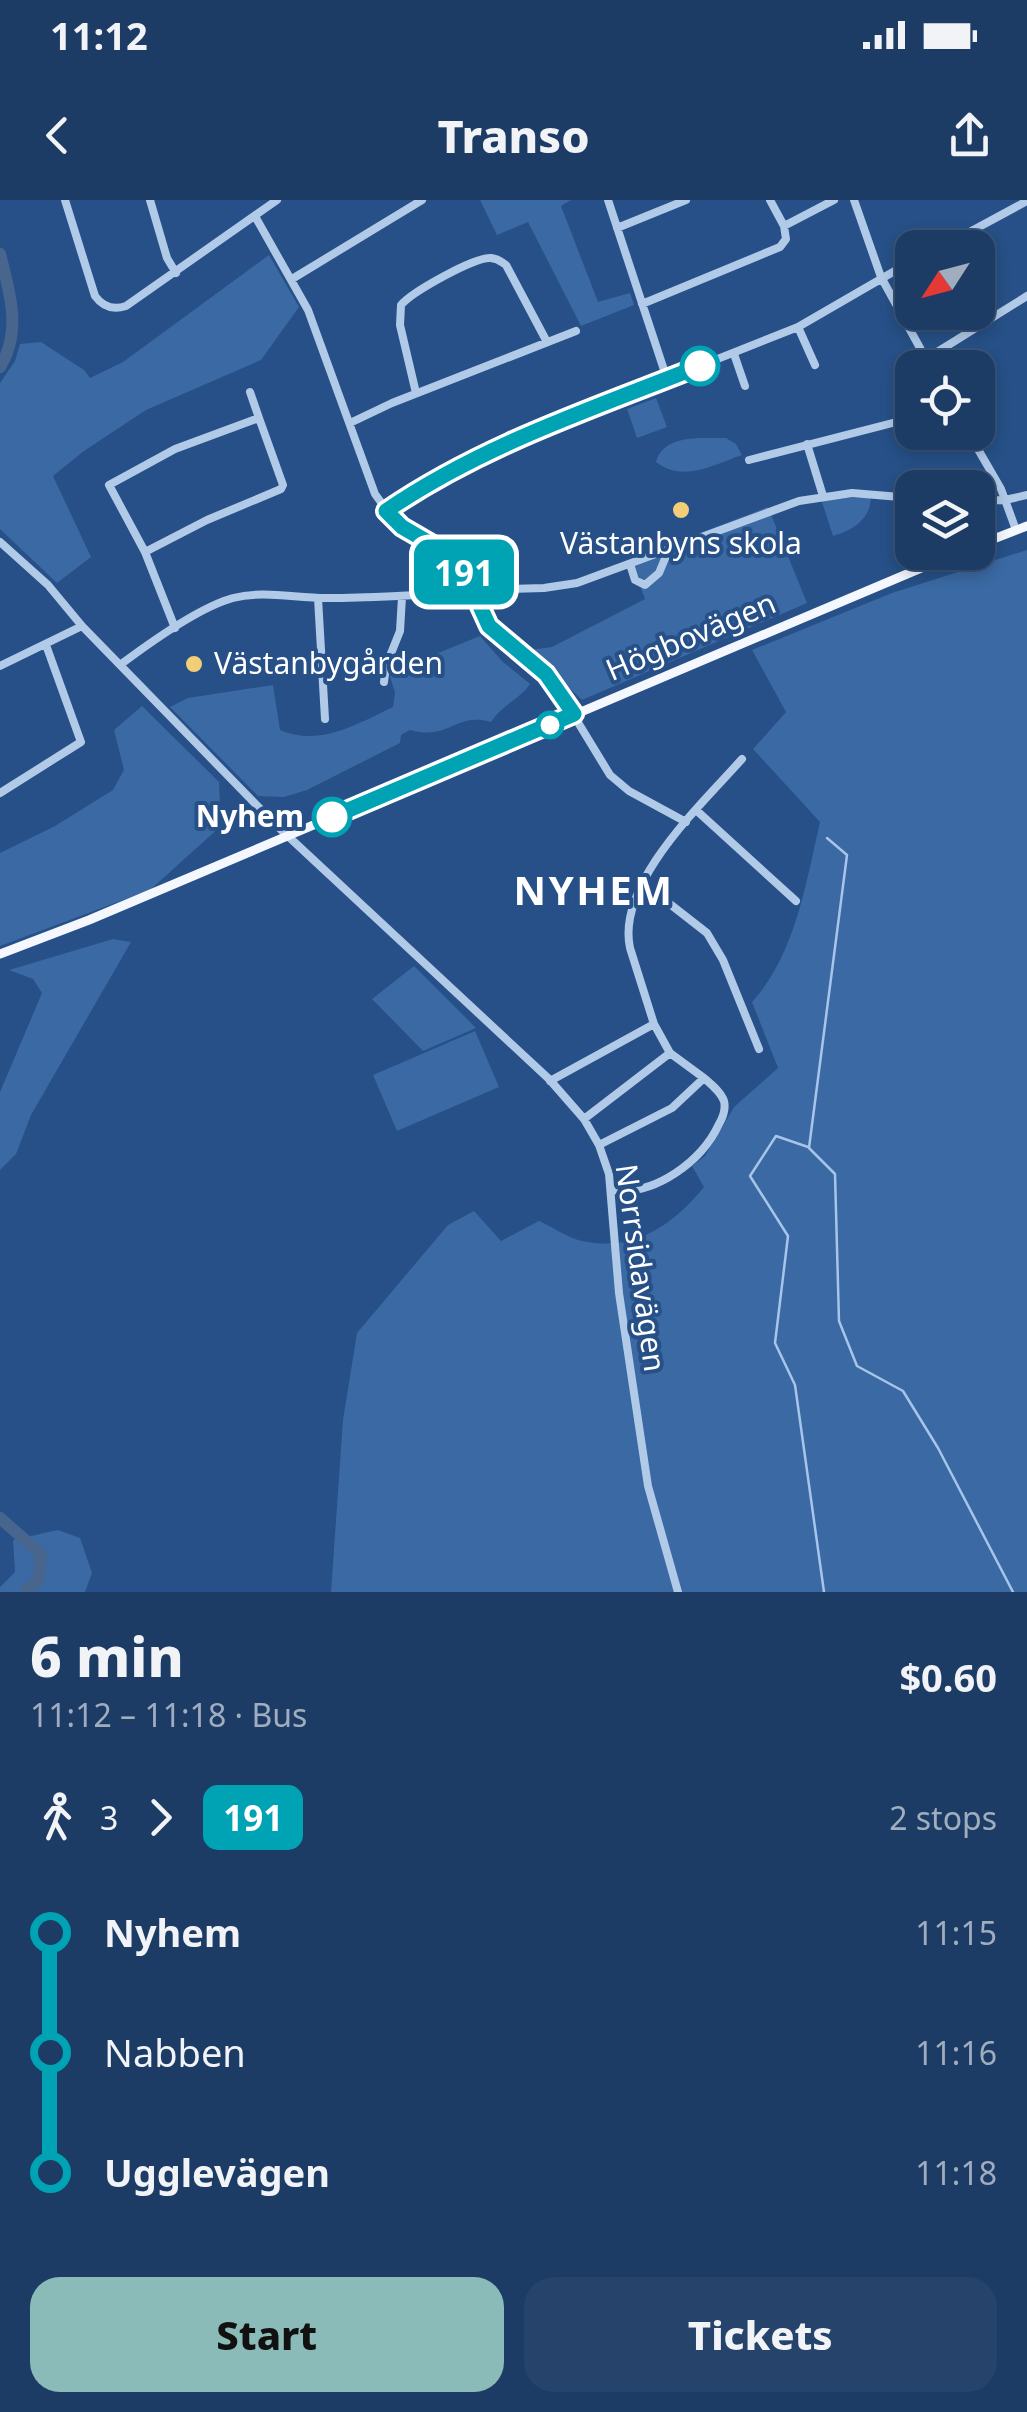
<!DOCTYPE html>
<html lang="en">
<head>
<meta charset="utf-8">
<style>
	:root { --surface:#1c3c65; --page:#25436b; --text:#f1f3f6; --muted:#a0adbf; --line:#3a5679; --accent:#8bbbb9 }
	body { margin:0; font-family:"Noto Sans",sans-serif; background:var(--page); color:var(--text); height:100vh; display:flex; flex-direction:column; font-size:38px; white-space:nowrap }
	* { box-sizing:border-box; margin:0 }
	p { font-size:32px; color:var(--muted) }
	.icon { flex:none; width:55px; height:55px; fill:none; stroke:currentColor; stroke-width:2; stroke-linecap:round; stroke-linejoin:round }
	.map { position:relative; height:1392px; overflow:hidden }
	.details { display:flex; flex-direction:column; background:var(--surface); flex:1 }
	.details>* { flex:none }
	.badge { padding:0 20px; border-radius:15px; font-size:35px; line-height:65px }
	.needle { width:65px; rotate:234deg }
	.fabs { position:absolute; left:895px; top:30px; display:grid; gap:20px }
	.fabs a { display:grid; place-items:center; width:100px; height:100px; border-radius:20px; background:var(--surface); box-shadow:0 5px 15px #0003,0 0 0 2px var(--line); font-size:50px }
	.map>.badge { position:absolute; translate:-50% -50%; box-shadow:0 0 0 5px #fff }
	.legs { display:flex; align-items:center; gap:15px; height:110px; padding:0 30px; font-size:32px }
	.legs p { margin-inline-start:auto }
	.headline { display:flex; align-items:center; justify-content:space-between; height:170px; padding:0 30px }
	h1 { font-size:55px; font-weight:800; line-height:75px }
	.cta { display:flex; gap:20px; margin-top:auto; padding:20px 30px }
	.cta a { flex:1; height:115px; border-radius:30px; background:var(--accent); color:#111; font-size:40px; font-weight:800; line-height:115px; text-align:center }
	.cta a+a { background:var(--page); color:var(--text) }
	ul { padding:0 30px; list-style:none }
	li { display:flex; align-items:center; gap:35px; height:120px; font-size:38px }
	li i { display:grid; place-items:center; width:15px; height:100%; margin:0 12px; background:currentColor }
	li i::after { content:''; width:25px; height:25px; margin:-12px; border:8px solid; border-radius:50%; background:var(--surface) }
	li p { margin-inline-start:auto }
	li:first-child i { background:linear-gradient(#0000 50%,currentColor 0) }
	li:last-child i { background:linear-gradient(currentColor 50%,#0000 0) }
	.status { display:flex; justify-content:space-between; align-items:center; height:70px; padding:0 50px; background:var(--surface); direction:ltr }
	.status svg { height:28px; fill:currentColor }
	header { display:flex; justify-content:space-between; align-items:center; height:130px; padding:0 30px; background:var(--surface); font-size:45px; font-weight:800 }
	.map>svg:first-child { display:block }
	.green { fill:#3a69a3 }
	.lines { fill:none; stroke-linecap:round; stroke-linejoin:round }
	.stream { stroke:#a6c5e9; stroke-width:2.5 }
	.river { stroke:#48668d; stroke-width:12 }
	.minor { stroke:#b1cae8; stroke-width:8 }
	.major { stroke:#f4f8fe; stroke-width:9 }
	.line-1-casing { stroke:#fff; stroke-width:22 }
	.line-1 { stroke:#00a3b4; stroke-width:15 }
	.stop-1-dot { fill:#fff; stroke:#00a3b4; stroke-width:5 }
	.poi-dot { fill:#f2ce76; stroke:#265087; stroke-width:4 }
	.labels { text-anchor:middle; stroke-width:8; stroke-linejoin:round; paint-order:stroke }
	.poi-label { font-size:30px; fill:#fff; stroke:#265087 }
	.street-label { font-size:30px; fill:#fff; stroke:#265087 }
	.stop-label { font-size:30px; font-weight:bold; fill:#fff; stroke:#265087; text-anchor:end }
	.district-label { font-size:40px; font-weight:bold; letter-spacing:2.5px; fill:#fff; stroke:#265087 }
</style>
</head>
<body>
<div class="status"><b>11:12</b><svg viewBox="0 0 49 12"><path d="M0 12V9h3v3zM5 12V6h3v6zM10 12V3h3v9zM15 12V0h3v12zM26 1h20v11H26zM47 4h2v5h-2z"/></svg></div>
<header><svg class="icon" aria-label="back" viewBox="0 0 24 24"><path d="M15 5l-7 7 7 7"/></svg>Transo<svg class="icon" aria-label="share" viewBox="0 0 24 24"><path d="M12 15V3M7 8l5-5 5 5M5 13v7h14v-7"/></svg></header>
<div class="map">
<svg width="1027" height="1392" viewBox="0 0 1027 1392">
	<rect width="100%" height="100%" fill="#265087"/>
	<!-- green -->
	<path class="green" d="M480 0H571L561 6 598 102 630 93 634 105 581 126 528 22 497 35Z
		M269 55 299 107 261 160 146 210 84 251 53 276 91 357 57 383 0 329V183L15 161 20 144 41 142 84 170 90 178 123 162Z
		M656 198 667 227 637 238 627 209Z
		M726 238 736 244 742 255C713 265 683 283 656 262 664 233 703 239 726 238Z
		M871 297C870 320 853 330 833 336L821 299Z
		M768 307 807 403 582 500 529 450 552 447 645 399 630 360Z
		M1027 350V1392H331L343 1220 357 1133 448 1025 474 1011 501 1041 539 1021C553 1027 568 1038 582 1041 634 1052 672 1026 704 987L692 966 705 956 734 907 778 868 752 802C795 755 806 683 820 622L753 549 786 512 752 450 892 393Z
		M480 436 502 461 530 484C519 500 502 505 491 522 454 512 451 541 410 530L401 535 400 543 307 590 284 597 258 596 170 507 188 498 273 485 280 530C320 547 357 524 393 507L395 493 389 473Z
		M142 506 219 582 221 626 150 690 0 746V653L55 626 113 590 124 570 114 530Z
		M113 739 131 742 31 915 16 954 0 970V892L42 793 33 779 9 770Z
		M414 766 476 828 423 851 372 799Z
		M475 831 499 887 397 931 373 875Z
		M58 1330 80 1338 92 1373 85 1392H0V1387L15 1372 13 1340Z"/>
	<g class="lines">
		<!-- stream -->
		<path class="stream" d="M827 638 847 655 809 948 835 974 839 1121 857 1166 903 1191 938 1248 1013 1392
			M808 947 776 936 750 976 788 1036 775 1143 795 1185 824 1392"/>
		<!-- river -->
		<path class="river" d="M0 54C10 93 22 131 0 167
			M0 1318 41 1354 39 1378 25 1392"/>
		<!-- minor -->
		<path class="minor" d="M65 0 95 96C103 107 114 110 126 106L277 0
			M150 0 167 58 176 73
			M608 0 667 179
			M770 0 784 26
			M854 0 881 77 931 168
			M256 18 308 110 375 294 396 323 453 356 469 380 489 426 554 483 610 575 629 591 686 622
			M617 28 686 0
			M940 48 1027 1
			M292 79 422 0
			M642 104 780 47 786 39 784 26 834 0
			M798 127 815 165
			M734 154 745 186
			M926 159 1027 96
			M978 190 984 187
			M250 192 259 218
			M416 193 400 125 401 105C412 92 474 57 491 58 499 59 500 61 506 65L547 142
			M350 223 392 203 576 131
			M968 232 1001 289 1016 330
			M807 244 823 296
			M749 260 912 218
			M978 301 1005 300 1027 295
			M386 311 441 274 481 253 798 127 912 61
			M0 342 48 385 82 426 276 625 549 879 584 919 599 945 609 974 619 1093 648 1286 678 1392
			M145 352 207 320 281 289 283 285 259 218 175 249 109 285 145 352 175 428
			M630 364 635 380 645 385 659 373 669 349
			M509 389 544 388 577 383 799 301 852 293 912 298
			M318 398 325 519
			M120 465C148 444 200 407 233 398 264 390 294 398 326 398 375 398 423 395 473 391
			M0 466 82 426
			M384 482 386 466 400 431 402 397
			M0 593 81 542 46 445
			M696 610 796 701
			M643 683 707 733 723 760 759 849
			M550 881 654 824 630 748C616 683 702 604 742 559
			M584 919 670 853
			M599 945 672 908 704 878 670 853 654 824
			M613 990C655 996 702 961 719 924 723 917 726 909 724 901 721 892 711 884 704 878"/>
		<!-- major -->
		<path class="major" d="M978 345 1027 326
			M0 754 89 720 959 352"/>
	</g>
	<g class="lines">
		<!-- line-1 casing -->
		<g class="line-1-casing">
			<path id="line-1" d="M332 617 574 514 546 474 489 426 468 380 452 356 402 327 386 311C482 245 592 209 700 166"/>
		</g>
		<!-- line-1 -->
		<use href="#line-1" class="line-1"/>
	</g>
	<!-- markers -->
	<g class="stop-1-dot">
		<circle cx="700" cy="166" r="18"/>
		<circle cx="550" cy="525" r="12"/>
		<circle cx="332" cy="617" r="18"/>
	</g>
	<g class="poi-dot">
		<circle cx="681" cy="310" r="10"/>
		<circle cx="194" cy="464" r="10"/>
	</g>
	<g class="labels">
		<!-- poi labels -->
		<g class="poi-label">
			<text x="681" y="354">Västanbyns skola</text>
			<text x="214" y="474" text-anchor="start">Västanbygården</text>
		</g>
		<!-- street labels -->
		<g class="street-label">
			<text transform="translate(691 437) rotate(-23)" y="10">Högbovägen</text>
			<text transform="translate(640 1068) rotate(82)" y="10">Norrsidavägen</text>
		</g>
		<!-- stop labels -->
		<g class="stop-label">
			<text x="304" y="627">Nyhem</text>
		</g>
		<!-- district labels -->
		<g class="district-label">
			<text x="594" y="705">NYHEM</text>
		</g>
	</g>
</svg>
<div class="fabs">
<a><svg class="needle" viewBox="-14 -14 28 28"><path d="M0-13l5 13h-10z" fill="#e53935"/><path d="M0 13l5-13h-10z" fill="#a0adbf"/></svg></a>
<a><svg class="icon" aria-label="locate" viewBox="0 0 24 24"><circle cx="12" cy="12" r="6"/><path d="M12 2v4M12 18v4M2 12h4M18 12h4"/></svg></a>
<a><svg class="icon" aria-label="layers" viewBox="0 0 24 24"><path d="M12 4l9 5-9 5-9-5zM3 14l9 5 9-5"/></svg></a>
</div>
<b class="badge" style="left:464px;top:372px;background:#00a3b4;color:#fff">191</b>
</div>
<section class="details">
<div class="headline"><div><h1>6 min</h1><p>11:12 – 11:18 · Bus</p></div><b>$0.60</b></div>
<div class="legs"><svg class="icon" aria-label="walk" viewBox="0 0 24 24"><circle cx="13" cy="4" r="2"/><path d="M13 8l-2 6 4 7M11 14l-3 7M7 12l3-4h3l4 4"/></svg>3<svg class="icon" aria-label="forward" viewBox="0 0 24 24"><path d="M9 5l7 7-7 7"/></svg><b class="badge" style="background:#00a3b4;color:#fff">191</b><p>2 stops</p></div>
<ul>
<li><i style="color:#00a3b4"></i><b>Nyhem</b><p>11:15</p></li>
<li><i style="color:#00a3b4"></i><span>Nabben</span><p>11:16</p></li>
<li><i style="color:#00a3b4"></i><b>Ugglevägen</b><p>11:18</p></li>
</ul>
<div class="cta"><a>Start</a><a>Tickets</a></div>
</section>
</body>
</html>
